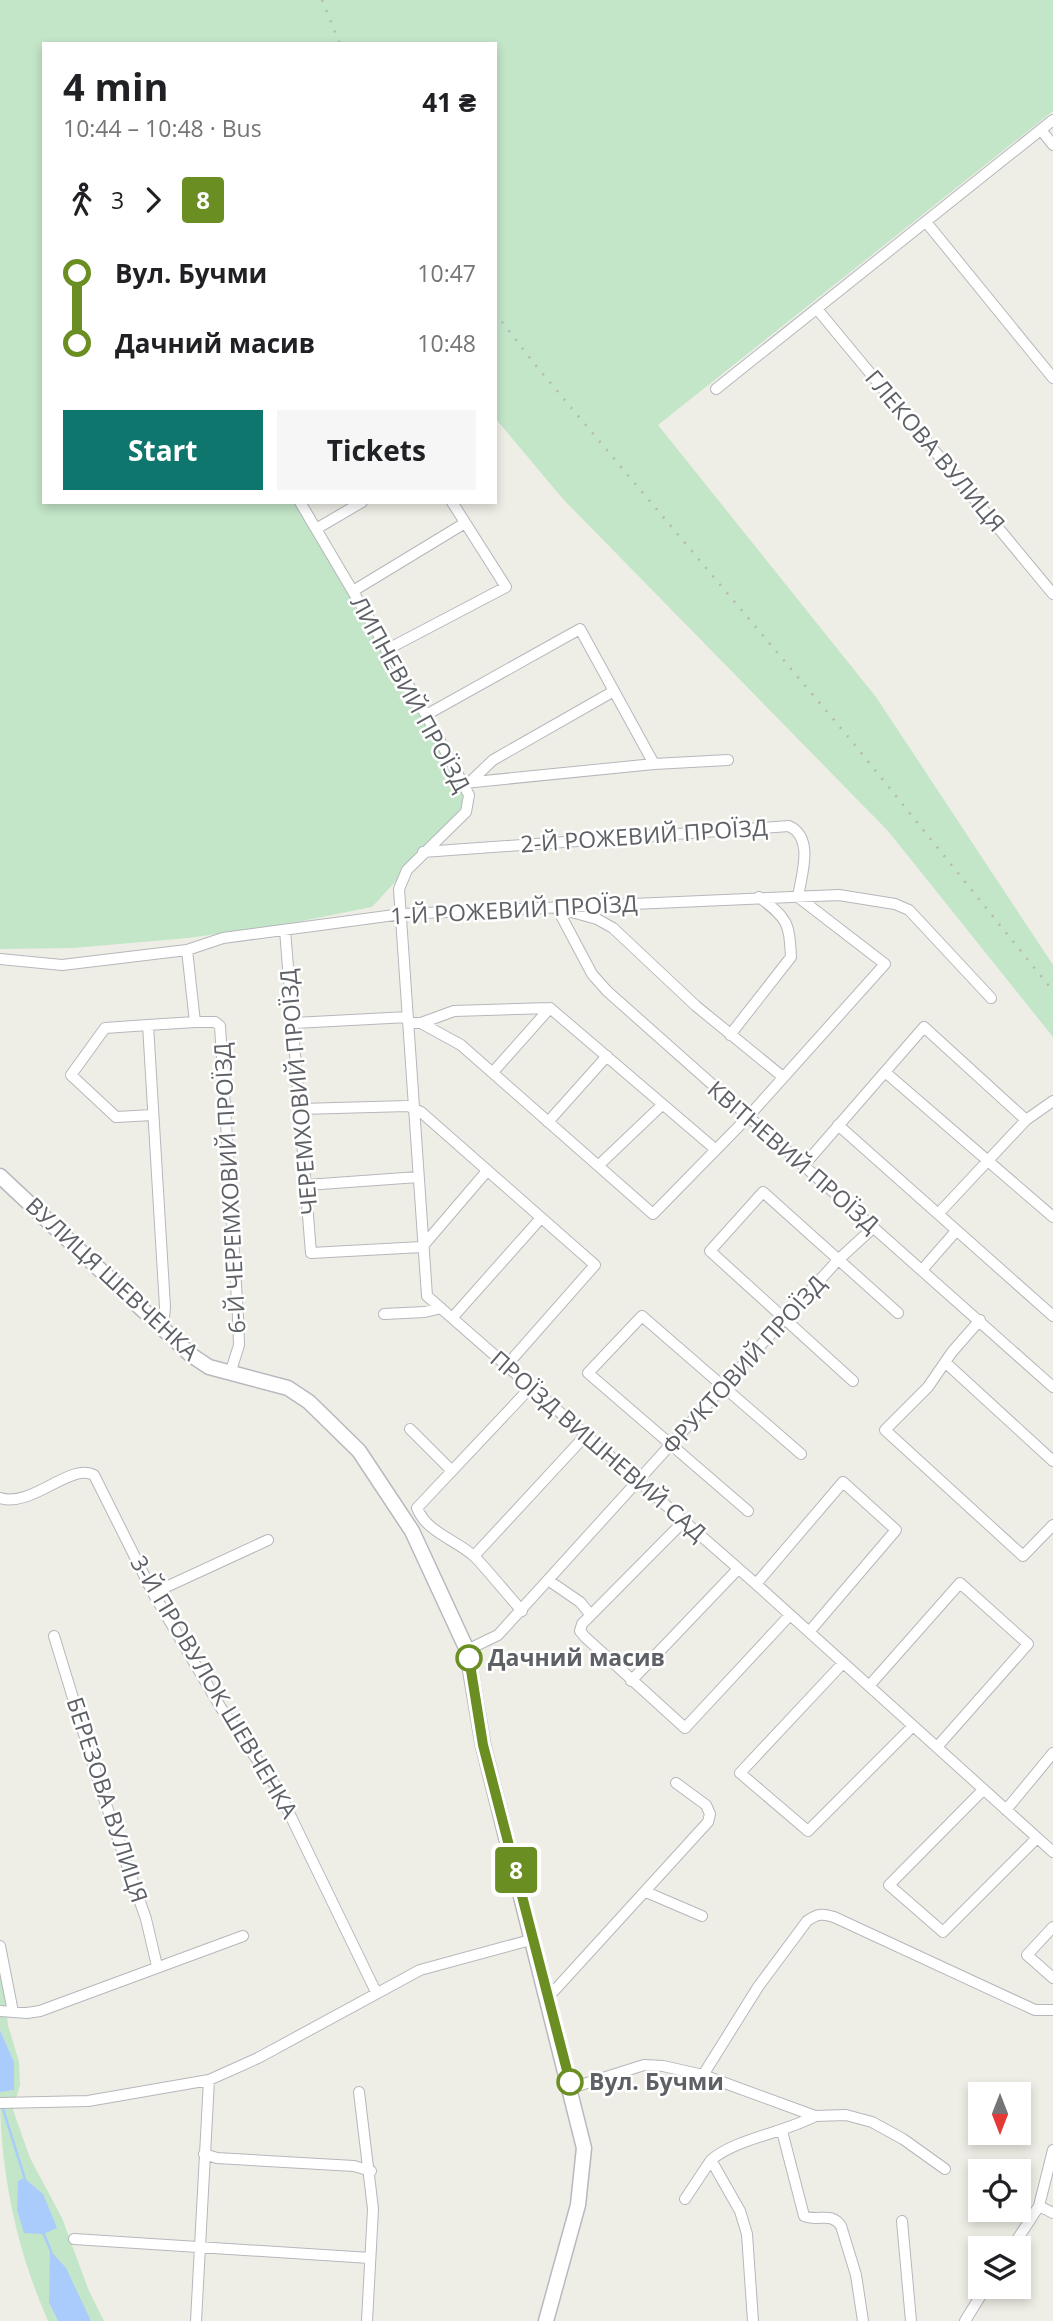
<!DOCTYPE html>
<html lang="en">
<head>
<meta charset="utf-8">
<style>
	:root { --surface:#fff; --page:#f6f6f6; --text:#202124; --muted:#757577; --accent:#0f766e }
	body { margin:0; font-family:"Open Sans",sans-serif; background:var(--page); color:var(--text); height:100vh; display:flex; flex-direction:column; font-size:26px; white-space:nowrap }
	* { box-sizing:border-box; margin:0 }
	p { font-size:23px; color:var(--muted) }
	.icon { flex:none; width:38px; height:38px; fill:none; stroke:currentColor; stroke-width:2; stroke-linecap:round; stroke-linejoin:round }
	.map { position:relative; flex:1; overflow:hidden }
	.side { position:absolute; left:42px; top:42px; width:455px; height:462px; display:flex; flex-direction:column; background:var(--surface); border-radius:0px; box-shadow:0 4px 10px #0003 }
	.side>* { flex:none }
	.badge { padding:0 14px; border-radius:5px; font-size:24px; line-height:46px }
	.needle { width:46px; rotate:180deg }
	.buttons { position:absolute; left:968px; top:2082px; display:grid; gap:14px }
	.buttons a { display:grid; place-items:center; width:63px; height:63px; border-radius:0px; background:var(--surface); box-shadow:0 4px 10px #0003; font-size:35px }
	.map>.badge { position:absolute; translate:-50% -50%; box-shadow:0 0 0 4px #fff }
	.legs { display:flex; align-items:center; gap:10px; height:77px; padding:0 21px; font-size:23px }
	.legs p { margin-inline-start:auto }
	.head { display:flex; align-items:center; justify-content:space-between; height:119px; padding:0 21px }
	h1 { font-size:38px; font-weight:700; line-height:52px }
	.button { display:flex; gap:14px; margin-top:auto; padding:14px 21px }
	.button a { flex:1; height:80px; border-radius:0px; background:var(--accent); color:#fff; font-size:28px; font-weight:700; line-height:80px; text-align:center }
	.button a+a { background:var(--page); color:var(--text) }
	ul { padding:0 21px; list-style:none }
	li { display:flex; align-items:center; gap:24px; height:70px; font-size:26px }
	li i { display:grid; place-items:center; width:10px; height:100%; margin:0 9px; background:currentColor }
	li i::after { content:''; width:18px; height:18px; margin:-9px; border:5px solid; border-radius:50%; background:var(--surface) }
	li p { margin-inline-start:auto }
	li:first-child i { background:linear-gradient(#0000 50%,currentColor 0) }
	li:last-child i { background:linear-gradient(currentColor 50%,#0000 0) }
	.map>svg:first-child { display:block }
	.green { fill:#c3e5c8 }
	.water { fill:#a9ccfc }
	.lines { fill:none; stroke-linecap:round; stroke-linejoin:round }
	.stream { stroke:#a9ccfc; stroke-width:2.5 }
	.street-casing { stroke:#b6b7bc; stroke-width:12 }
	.secondary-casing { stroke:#b7b9bf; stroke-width:17 }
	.street { stroke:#fff; stroke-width:10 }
	.secondary { stroke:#fff; stroke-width:14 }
	.rail { stroke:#b6b7b7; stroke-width:2.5; stroke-dasharray:2 9; stroke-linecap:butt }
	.line-1-casing { stroke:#fff; stroke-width:16 }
	.line-1 { stroke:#6b8e23; stroke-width:10 }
	.stop-1-dot { fill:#fff; stroke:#6b8e23; stroke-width:3.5 }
	.labels { text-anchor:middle; stroke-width:5; stroke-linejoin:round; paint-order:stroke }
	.street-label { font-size:23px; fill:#5d6065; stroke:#fff }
	.stop-label { font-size:23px; font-weight:bold; fill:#5d6065; stroke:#fff; text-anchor:start }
</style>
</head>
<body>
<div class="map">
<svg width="1053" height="2321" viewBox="0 0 1053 2321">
	<rect width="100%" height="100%" fill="#efeee6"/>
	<!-- green -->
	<path class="green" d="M0 0H1053V111L658 425 876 697 1053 965V1037L888 831 563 499 495 418V44H44V502H300L469 802 372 907 282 925 188 938 73 948 0 949Z
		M0 1957 8 2025 19 2062 20 2085 13 2110 30 2158 62 2218 89 2291 104 2321H91L81 2303H49L58 2321H48C16 2248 0 2171 0 2092L14 2090V2062L0 2030Z"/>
	<!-- water -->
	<path class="water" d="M0 2030 14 2062V2090L0 2092Z
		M24 2178 43 2194 57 2228 43 2234 24 2233 17 2210 18 2181Z
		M50 2250 66 2268 91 2321H58L49 2303Z"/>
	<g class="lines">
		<!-- stream -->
		<path class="stream" d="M3 2109 25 2179
			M43 2232 51 2251"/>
		<!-- street casing -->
		<g class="street-casing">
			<path id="street" d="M1041 130 1053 145
				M926 222 1053 378
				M817 309 1053 594
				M716 389 1053 120
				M300 502 426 715 469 795 466 812 407 870 399 889 427 1296 756 1584 1053 1852
				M316 529 362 502
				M353 591 465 523
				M386 650 506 587 452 502
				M426 715 580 629 654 764 464 783
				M654 764 728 760
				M470 782 493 760 614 691
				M557 908 592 974 607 991 1053 1387
				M568 911 597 919 613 928 696 1006 783 1077
				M285 930 311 1253 422 1247 487 1171
				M187 950 195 1022H215L220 1026 238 1317 239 1345 230 1374
				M0 959 62 965 187 950 223 938 402 914 839 895 895 904 909 910 991 998
				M294 1023 408 1017
				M408 1023H421L461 1045 653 1214 747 1118 885 964 798 897C801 876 815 838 789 826L423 852
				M421 1023 454 1011 550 1008 715 1149
				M148 1025 105 1028 71 1075 116 1117 153 1115
				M730 1035 791 957C789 922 788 919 759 897
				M493 1072 550 1008
				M885 1072 1053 1217
				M300 1109 408 1106 421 1112 595 1265 506 1366
				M548 1122 607 1056
				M838 1125 1053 1316
				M805 1164 924 1027 1026 1120
				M599 1165 662 1105
				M307 1185 418 1177
				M938 1214 1026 1120 1053 1101
				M922 1270 956 1231
				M384 1314 425 1312 441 1308
				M453 1317 541 1218
				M980 1320 952 1352 928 1387 885 1430 1023 1556 1053 1525
				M163 1328 165 1307 148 1025 195 1022
				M946 1363 1053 1461
				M853 1381 710 1251 763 1192 898 1313
				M410 1429 452 1471
				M0 1498C32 1508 71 1462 94 1475L153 1593 221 1708 277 1788 376 1992
				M748 1511 588 1373 642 1316 801 1454
				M684 1521 582 1624 580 1631 585 1637 685 1728 790 1615
				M474 1556 585 1436
				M548 1580 580 1602 590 1614
				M756 1584 843 1482 896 1530 809 1632
				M153 1593 268 1540
				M522 1611C506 1593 491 1574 475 1557 457 1540 427 1533 417 1508L530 1388
				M54 1636 102 1793 146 1919 157 1966
				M467 1650 498 1635 838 1260 874 1227
				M843 1663 740 1773 808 1831 913 1726
				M631 1681 738 1569
				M869 1686 960 1583 1028 1644 937 1747
				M983 1790 889 1885 943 1932 1037 1838
				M1006 1810 1053 1753
				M646 1892 702 1916
				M1053 1927 1027 1955 1053 1978
				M0 1946 13 2012
				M546 1993 554 1991 708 1822 710 1814 706 1805 676 1783
				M0 2011 27 2013 40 2011 243 1936
				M703 2075 758 1987 807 1921C817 1914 822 1913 834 1917L1035 2010H1053
				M571 2088 644 2065 663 2066 703 2075 815 2116 846 2115 872 2122 903 2139 945 2169
				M359 2092 373 2209 367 2321
				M0 2103 88 2101 209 2080 258 2058 420 1970 534 1939
				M782 2131 804 2216C818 2222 831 2211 841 2226L856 2275 863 2321
				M204 2154 217 2158 354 2166 371 2171
				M711 2160C737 2138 784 2133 815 2116
				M685 2199 711 2160 740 2211 747 2234 753 2321
				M1039 2206 1053 2213
				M902 2221 911 2321
				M74 2239 370 2258
				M1011 2249 1039 2206 1053 2150
				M196 2321 209 2080
				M965 2321 986 2287"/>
		</g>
		<!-- secondary casing -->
		<g class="secondary-casing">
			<path id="secondary" d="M0 1176 191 1355 209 1367 288 1388 309 1402 359 1451 412 1531 467 1650 483 1745 584 2148 578 2205 546 2321"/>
		</g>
		<!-- street -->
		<use href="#street" class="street"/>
		<!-- secondary -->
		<use href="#secondary" class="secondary"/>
		<!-- rail -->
		<path class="rail" d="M322 0 340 44
			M495 313 537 367 850 739 1053 991"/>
	</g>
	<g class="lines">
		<!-- line-1 casing -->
		<g class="line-1-casing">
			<path id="line-1" d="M469 1658 483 1745 570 2082"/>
		</g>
		<!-- line-1 -->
		<use href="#line-1" class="line-1"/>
	</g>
	<!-- markers -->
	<g class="stop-1-dot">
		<circle cx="469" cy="1658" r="12"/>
		<circle cx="570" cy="2082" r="12"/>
	</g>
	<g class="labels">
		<!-- street labels -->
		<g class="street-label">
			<text transform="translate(935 451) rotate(50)" y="8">ГЛЕКОВА ВУЛИЦЯ</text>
			<text transform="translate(410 694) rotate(61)" y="8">ЛИПНЕВИЙ ПРОЇЗД</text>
			<text transform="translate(644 836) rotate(-4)" y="8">2-Й РОЖЕВИЙ ПРОЇЗД</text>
			<text transform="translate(514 910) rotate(-3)" y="8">1-Й РОЖЕВИЙ ПРОЇЗД</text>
			<text transform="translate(299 1092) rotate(-95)" y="8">ЧЕРЕМХОВИЙ ПРОЇЗД</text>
			<text transform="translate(793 1157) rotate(41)" y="8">КВІТНЕВИЙ ПРОЇЗД</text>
			<text transform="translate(230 1188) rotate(-93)" y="8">6-Й ЧЕРЕМХОВИЙ ПРОЇЗД</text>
			<text transform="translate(112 1279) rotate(43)" y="8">ВУЛИЦЯ ШЕВЧЕНКА</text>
			<text transform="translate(744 1365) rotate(-48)" y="8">ФРУКТОВИЙ ПРОЇЗД</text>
			<text transform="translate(598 1446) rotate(41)" y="8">ПРОЇЗД ВИШНЕВИЙ САД</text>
			<text transform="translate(214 1687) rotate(59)" y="8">3-Й ПРОВУЛОК ШЕВЧЕНКА</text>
			<text transform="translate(107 1800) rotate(72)" y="8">БЕРЕЗОВА ВУЛИЦЯ</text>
		</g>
		<!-- stop labels -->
		<g class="stop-label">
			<text x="488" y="1666">Дачний масив</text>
			<text x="589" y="2090">Вул. Бучми</text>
		</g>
	</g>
</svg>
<div class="buttons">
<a><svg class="needle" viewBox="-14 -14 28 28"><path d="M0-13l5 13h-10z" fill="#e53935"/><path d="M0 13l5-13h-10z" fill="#757577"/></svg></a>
<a><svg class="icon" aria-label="locate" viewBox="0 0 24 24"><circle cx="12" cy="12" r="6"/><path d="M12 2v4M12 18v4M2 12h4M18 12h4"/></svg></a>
<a><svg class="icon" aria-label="layers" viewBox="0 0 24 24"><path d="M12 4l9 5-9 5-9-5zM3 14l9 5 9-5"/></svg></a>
</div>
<b class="badge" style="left:516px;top:1870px;background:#6b8e23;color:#fff">8</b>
<section class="side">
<div class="head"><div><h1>4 min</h1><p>10:44 – 10:48 · Bus</p></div><b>41 ₴</b></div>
<div class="legs"><svg class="icon" aria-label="walk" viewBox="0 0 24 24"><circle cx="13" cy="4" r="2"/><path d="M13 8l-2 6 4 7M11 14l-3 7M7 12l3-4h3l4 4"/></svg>3<svg class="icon" aria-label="forward" viewBox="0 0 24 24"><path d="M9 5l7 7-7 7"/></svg><b class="badge" style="background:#6b8e23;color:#fff">8</b></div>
<ul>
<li><i style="color:#6b8e23"></i><b>Вул. Бучми</b><p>10:47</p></li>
<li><i style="color:#6b8e23"></i><b>Дачний масив</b><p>10:48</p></li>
</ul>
<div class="button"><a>Start</a><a>Tickets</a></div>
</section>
</div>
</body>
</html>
